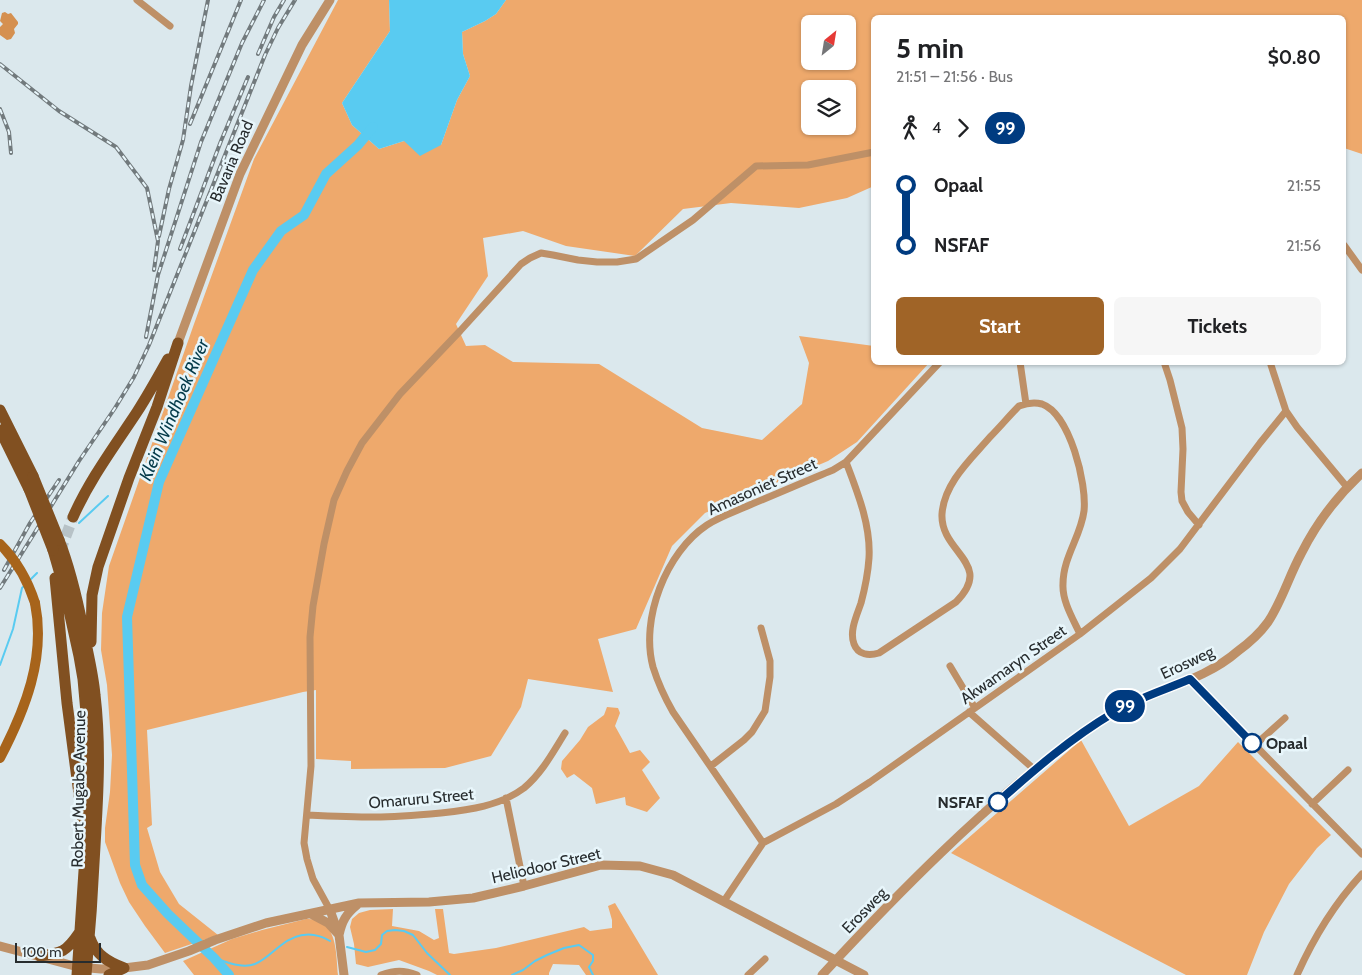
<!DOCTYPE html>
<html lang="en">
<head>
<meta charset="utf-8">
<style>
	:root { --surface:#fff; --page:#f6f6f6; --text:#202124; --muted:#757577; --accent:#a06427 }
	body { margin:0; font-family:Cabin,sans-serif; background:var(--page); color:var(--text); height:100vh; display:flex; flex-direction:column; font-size:19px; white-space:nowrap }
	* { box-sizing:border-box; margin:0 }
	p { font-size:16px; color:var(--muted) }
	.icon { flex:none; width:28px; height:28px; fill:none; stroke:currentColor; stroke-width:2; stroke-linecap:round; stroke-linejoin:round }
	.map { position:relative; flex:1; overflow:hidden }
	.details { position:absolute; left:871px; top:15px; width:475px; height:350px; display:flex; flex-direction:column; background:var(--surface); border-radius:8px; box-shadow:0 1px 4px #0004 }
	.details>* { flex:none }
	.badge { padding:0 10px; border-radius:16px; font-size:18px; line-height:32px }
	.needle { width:32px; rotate:30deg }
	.fabs { position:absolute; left:801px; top:15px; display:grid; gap:10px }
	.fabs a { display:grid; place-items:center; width:55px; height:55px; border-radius:8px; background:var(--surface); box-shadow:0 1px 4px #0004; font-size:25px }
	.scale { position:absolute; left:15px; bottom:12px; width:86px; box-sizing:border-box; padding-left:5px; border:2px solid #272c2e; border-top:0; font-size:14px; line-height:18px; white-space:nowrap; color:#272c2e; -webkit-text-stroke:4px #e8f6fb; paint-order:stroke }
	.map>.badge { position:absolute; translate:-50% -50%; box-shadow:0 0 0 2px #fff }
	.legs { display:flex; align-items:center; gap:8px; height:55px; padding:0 25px; font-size:16px }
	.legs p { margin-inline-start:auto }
	.overview { display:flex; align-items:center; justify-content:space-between; height:85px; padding:0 25px }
	h1 { font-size:28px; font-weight:700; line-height:38px }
	.cta { display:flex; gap:10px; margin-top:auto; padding:10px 25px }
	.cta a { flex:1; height:58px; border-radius:8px; background:var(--accent); color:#fff; font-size:20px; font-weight:700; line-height:58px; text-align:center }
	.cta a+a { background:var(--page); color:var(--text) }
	ul { padding:0 25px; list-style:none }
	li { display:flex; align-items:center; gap:18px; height:60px; font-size:19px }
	li i { display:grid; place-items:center; width:8px; height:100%; margin:0 6px; background:currentColor }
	li i::after { content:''; width:12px; height:12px; margin:-6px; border:4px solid; border-radius:50%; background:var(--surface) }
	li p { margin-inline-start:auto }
	li:first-child i { background:linear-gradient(#0000 50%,currentColor 0) }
	li:last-child i { background:linear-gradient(currentColor 50%,#0000 0) }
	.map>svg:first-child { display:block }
	.green { fill:#eea96c; fill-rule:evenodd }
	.forest { fill:#d59050 }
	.water { fill:#59cbf1 }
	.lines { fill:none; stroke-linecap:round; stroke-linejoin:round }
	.stream { stroke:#59cbf1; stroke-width:2 }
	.river { stroke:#59cbf1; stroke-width:10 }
	.primary-tunnel { stroke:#b7c2c7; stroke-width:11; stroke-dasharray:11 5.5; stroke-linecap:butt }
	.minor { stroke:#be9067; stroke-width:7 }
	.tertiary { stroke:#be9067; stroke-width:9 }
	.secondary { stroke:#a7641b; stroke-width:10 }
	.primary { stroke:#815021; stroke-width:11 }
	.rail-casing { stroke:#727a7d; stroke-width:4 }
	.rail { stroke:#e8f6fb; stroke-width:2; stroke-dasharray:5.5; stroke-linecap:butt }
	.secondary-bridge { stroke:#a7641b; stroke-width:10 }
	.primary-bridge { stroke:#815021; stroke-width:11 }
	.line-1-casing { stroke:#fff; stroke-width:11 }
	.line-1 { stroke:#003b80; stroke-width:8 }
	.stop-1-dot { fill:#fff; stroke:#003b80; stroke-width:2.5 }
	.labels { text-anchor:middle; stroke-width:5; stroke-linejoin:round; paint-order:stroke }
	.street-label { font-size:16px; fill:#272c2e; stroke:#e8f6fb }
	.stop-label { font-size:16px; font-weight:bold; fill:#272c2e; stroke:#e8f6fb; text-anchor:start }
	.water-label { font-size:18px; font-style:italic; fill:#053b4a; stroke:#e8f6fb }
</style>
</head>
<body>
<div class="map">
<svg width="1362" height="975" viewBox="0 0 1362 975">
	<rect width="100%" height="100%" fill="#dbe8ed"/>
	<!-- green -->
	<path class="green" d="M338 0H389L390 31 342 103 352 125 379 149 404 141 441 145 457 100 470 76 463 54 462 32 485 21 496 14 506 0H1362V154L1344 148V18H874V186L847 198 799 208 731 203 683 209 635 256 566 246 523 231 483 238 488 276 456 324 466 346 485 345 513 362 599 364 702 428 762 440 802 404 809 363 799 336 874 346V362L929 363 857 442 828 461 705 513 672 546 636 629 598 639 613 692 528 679 521 707 491 756 445 768 351 769V761L316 759V690L303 692 147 730 152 825 147 828 160 872 179 904 218 935 165 953 145 926 129 902 120 883 105 842V828L110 792 112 755 107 685 101 650 102 613 109 566 194 324 254 159ZM810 24H848V61H810ZM810 89H848V126H810Z
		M607 707 618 708 620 713 615 726 630 753 640 750 650 762 642 770 660 798 647 812 626 805 625 797 596 804 592 788 574 774 567 778 561 769 562 761 580 740 588 727 604 715Z
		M1081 740 1129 826 1199 786 1238 742 1331 835 1317 848 1289 884 1264 932 1247 975H1186L951 853Z
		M615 903 658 975H586L579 965 553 964 549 973V975H437L429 971 399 960 368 967 356 964 354 944 350 927 352 919 359 913 370 910 393 909 392 926 419 931 434 940 439 938 435 909H443L449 953 454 954 496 948 584 927 590 931 612 928V920L608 906Z
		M306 919C309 919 314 919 318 920 338 928 336 958 338 975H194L183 961 232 939 262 930Z"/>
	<!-- forest -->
	<path class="forest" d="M5 12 8 14 11 13 18 22V24L14 29 15 33 11 39 7 40 0 35V27L3 24 0 21 2 13Z"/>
	<!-- water -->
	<path class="water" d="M389 0H506L496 14 485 21 462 32 463 54 470 76 457 100 441 145 420 156 404 141 379 149 352 125 342 103 390 31Z"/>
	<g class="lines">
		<!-- stream -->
		<path class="stream" d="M79 523 108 496
			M29 581 37 573
			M0 665 13 629 22 588 24 586
			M347 947 366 952 375 950 381 944 382 935 387 931 395 930 404 931 413 935 427 953 450 975
			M214 958C227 962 242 969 255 964 265 960 272 952 280 946 296 933 313 931 330 941
			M512 975 523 970 535 961 547 955 564 948 579 945 593 955V961L589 967 593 975"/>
		<!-- river -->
		<path class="river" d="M229 975 214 958 168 914 142 885 135 865 127 617 159 482 253 270 281 231 304 215 326 174 358 145 373 127"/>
		<!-- primary-tunnel -->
		<path class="primary-tunnel" d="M60 552 73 517"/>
		<!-- minor -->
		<path class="minor" d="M137 0 170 26
			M1344 245 1362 270
			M1020 362 1026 404
			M1164 362 1170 380 1182 428 1183 449 1181 492 1182 501 1188 512 1199 525
			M1270 362 1286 411 1297 427 1347 487
			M846 462C857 491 871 525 869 558 868 573 865 588 861 603 857 615 849 631 854 644 858 655 869 656 879 653L956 602C995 563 940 553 942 514 944 483 971 459 990 437 1000 427 1009 416 1019 406 1027 403 1034 402 1042 404 1070 414 1087 484 1084 511 1081 536 1063 557 1063 584 1062 601 1073 619 1080 634
			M950 666 975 708
			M1190 679 1362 854
			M969 712 1035 770
			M1255 745 1285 718
			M711 766 744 740 752 732 765 711 770 677V661L761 628
			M506 798 524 886
			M1312 804 1348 770
			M307 815C329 816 353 817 375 817 397 817 419 815 441 813 469 810 500 806 524 788 542 773 553 752 565 733
			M763 843 673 712C665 698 658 683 653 667 640 619 666 552 707 525 721 516 737 511 752 504 779 493 806 481 833 470L846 462 940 362
			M724 901 763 843 836 804 870 782 1080 634 1151 578 1180 549 1260 443 1286 411
			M330 910 313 879 307 859 304 843 311 766 310 637 313 606 324 544 334 500 347 471 362 443 400 394 460 331 521 264 530 258 541 253 553 255 578 260 597 262H617L636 259 693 220 756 166 808 165 874 152
			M381 975C395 970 404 970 417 975
			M748 975 765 959
			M1297 975C1313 939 1335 903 1362 874"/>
		<!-- tertiary -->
		<path class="tertiary" d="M178 343 240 174 302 45 330 0
			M330 910 339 935 344 975
			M311 914 328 923 339 935C342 921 346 914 357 905
			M0 946 78 967 101 969 124 968 148 965 189 951 215 940 266 923 359 903 429 902 473 898 524 886 601 865 640 866 673 875 864 975
			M822 975C899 892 979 811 1069 742 1082 732 1097 724 1110 715 1122 706 1137 700 1151 695 1181 683 1213 673 1238 651 1249 643 1260 633 1268 622 1282 601 1289 576 1301 554 1316 524 1337 496 1362 473"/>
		<!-- secondary -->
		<path class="secondary" d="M0 758C25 710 46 658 35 603"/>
		<!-- primary -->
		<path class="primary" d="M0 410 33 476
			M0 430 29 489
			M73 517C90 479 114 447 137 412 148 395 158 377 168 359
			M59 540C70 568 77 598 83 628 87 650 93 672 95 695 101 745 98 796 95 846 93 889 90 932 86 975
			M53 550 64 588 79 656 83 679 89 746 86 841 77 975
			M55 578 67 703 82 817
			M91 642 92 595 98 567 129 478 157 407 178 343
			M90 938C96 955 108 962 124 968
			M40 956C62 953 66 952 79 933
			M109 975 124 968"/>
		<!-- rail casing -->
		<g class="rail-casing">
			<path id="rail" d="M258 54 274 17 284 0
				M0 64 59 111 116 147 147 188 158 241 154 270
				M0 109 9 132 11 153
				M190 124 241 0
				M159 236 169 189 183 140 191 86 208 0
				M180 249 221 141 248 77
				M146 337 158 275 201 142 242 43 264 0
				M4 570 30 523 59 480
				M0 588 32 537 79 461 115 408 134 377 149 345 265 55 278 28 295 0"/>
		</g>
		<!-- rail -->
		<use href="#rail" class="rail"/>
		<!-- secondary-bridge -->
		<path class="secondary-bridge" d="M0 544C17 561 28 581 35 603"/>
		<!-- primary-bridge -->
		<path class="primary-bridge" d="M33 476 59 540
			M29 489 53 550"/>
	</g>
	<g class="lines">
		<!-- line-1 casing -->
		<g class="line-1-casing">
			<path id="line-1" d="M998 802C1034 770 1071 738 1113 713 1137 698 1165 690 1190 679L1252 743"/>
		</g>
		<!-- line-1 -->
		<use href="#line-1" class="line-1"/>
	</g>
	<!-- markers -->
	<g class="stop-1-dot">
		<circle cx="1252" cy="743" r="9"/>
		<circle cx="998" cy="802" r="9"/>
	</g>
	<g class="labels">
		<!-- street labels -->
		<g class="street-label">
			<text transform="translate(231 161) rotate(-67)" y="6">Bavaria Road</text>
			<text transform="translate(762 486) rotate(-24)" y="6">Amasoniet Street</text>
			<text transform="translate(1187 662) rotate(-25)" y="6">Erosweg</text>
			<text transform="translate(1013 664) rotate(-35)" y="6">Akwamaryn Street</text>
			<text transform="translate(78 789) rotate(-89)" y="6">Robert Mugabe Avenue</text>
			<text transform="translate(421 798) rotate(-5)" y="6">Omaruru Street</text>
			<text transform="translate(546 865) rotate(-13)" y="6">Heliodoor Street</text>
			<text transform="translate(864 910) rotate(-46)" y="6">Erosweg</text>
		</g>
		<!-- stop labels -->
		<g class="stop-label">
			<text x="1266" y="749">Opaal</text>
			<text x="984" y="808" text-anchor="end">NSFAF</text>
		</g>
		<!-- water labels -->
		<g class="water-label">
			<text transform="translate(174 410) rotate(-67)" y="6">Klein Windhoek River</text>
		</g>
	</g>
</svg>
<div class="fabs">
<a><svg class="needle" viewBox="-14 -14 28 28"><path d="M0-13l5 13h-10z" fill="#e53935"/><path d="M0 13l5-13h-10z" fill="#757577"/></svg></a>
<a><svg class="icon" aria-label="layers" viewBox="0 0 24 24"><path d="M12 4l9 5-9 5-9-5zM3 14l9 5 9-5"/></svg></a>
</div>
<div class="scale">100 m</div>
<b class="badge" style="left:1125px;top:706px;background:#003b80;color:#fff">99</b>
<section class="details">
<div class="overview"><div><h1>5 min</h1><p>21:51 – 21:56 · Bus</p></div><b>$0.80</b></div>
<div class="legs"><svg class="icon" aria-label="walk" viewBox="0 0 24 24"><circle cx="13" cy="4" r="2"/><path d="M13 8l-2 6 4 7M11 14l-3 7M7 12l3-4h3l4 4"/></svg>4<svg class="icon" aria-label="forward" viewBox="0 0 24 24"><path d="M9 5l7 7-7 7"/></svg><b class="badge" style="background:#003b80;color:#fff">99</b></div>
<ul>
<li><i style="color:#003b80"></i><b>Opaal</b><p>21:55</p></li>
<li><i style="color:#003b80"></i><b>NSFAF</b><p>21:56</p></li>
</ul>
<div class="cta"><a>Start</a><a>Tickets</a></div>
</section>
</div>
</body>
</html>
